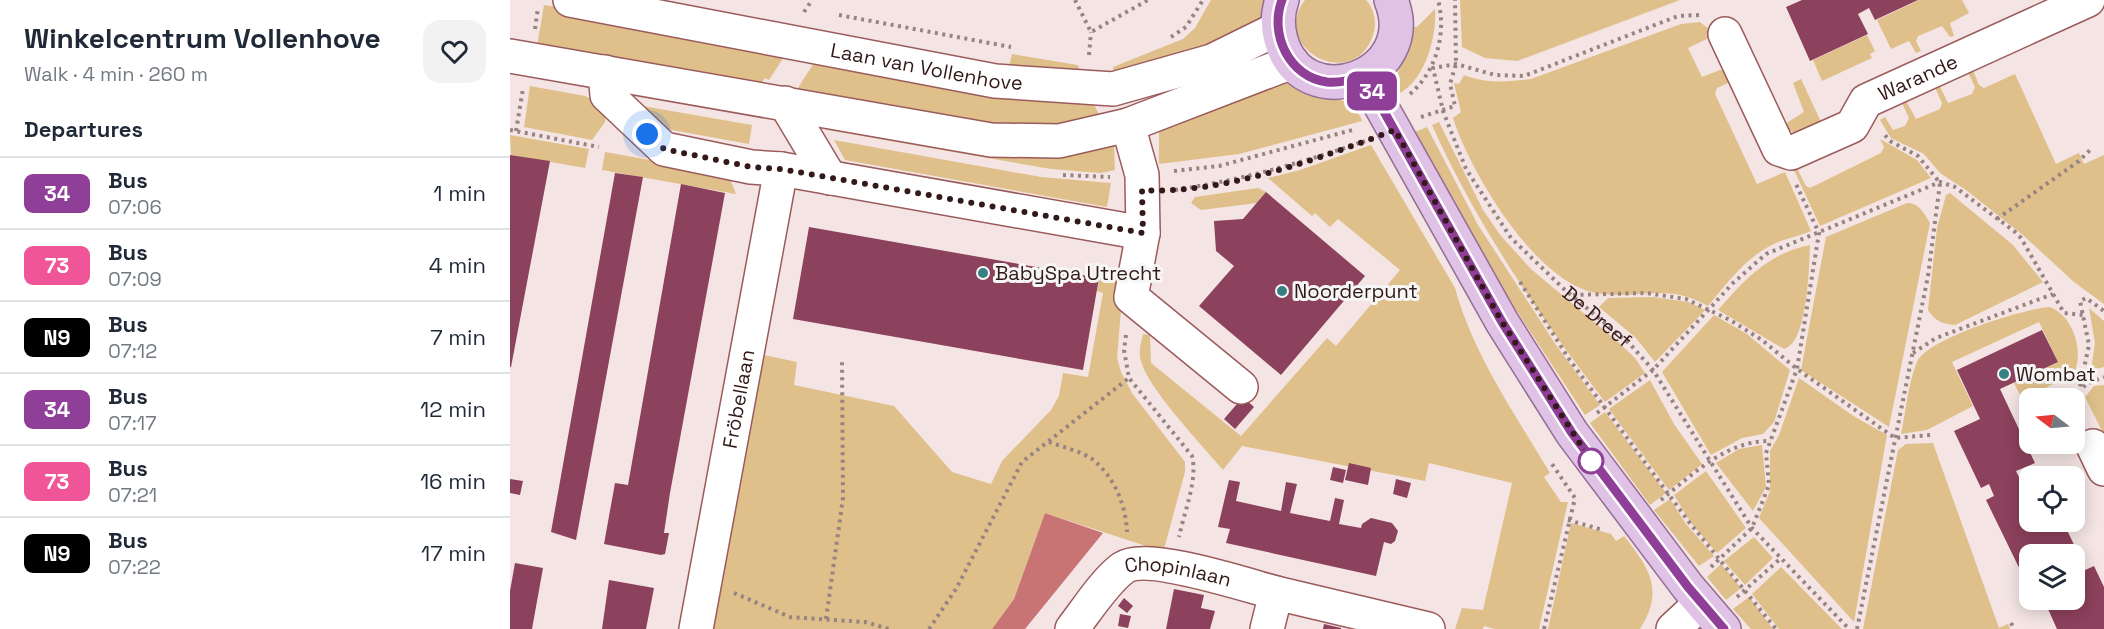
<!DOCTYPE html>
<html lang="en">
<head>
<meta charset="utf-8">
<style>
	:root { --surface:#fff; --page:#f2f2f3; --text:#1f2937; --muted:#747a83; --line:#e0e1e3 }
	body { margin:0; font-family:"Space Grotesk",sans-serif; background:var(--page); color:var(--text); height:100vh; display:flex; flex-direction:column; font-size:22px; white-space:nowrap }
	* { box-sizing:border-box; margin:0 }
	p { font-size:20px; color:var(--muted) }
	.icon { flex:none; width:33px; height:33px; fill:none; stroke:currentColor; stroke-width:2; stroke-linecap:round; stroke-linejoin:round }
	.map { position:relative; flex:1; overflow:hidden }
	.side { display:flex; flex-direction:column; background:var(--surface); width:510px }
	.side>* { flex:none }
	.badge { padding:0 12px; border-radius:9px; font-size:21px; line-height:39px }
	.needle { width:39px; rotate:286deg }
	.controls { position:absolute; left:1509px; top:388px; display:grid; gap:12px }
	.controls a { display:grid; place-items:center; width:66px; height:66px; border-radius:12px; background:var(--surface); box-shadow:0 3px 15px #0003; font-size:30px }
	.you { position:absolute; width:30px; height:30px; margin:-15px; border:4px solid #fff; border-radius:50%; background:#1a73e8; box-shadow:0 0 0 9px #1a73e833 }
	.map>.badge { position:absolute; translate:-50% -50%; box-shadow:0 0 0 3px #fff }
	h2 { padding:0 24px; font-size:22px; line-height:54px }
	.round { display:grid; place-items:center; flex:none; width:63px; height:63px; border-radius:18px; background:var(--page) }
	.summary { display:flex; align-items:center; justify-content:space-between; height:102px; padding:0 24px }
	h1 { font-size:28px; font-weight:700; line-height:45px }
	ul { padding:0; list-style:none }
	li { display:flex; align-items:center; gap:18px; height:72px; padding:0 24px; border-top:2px solid var(--line) }
	li div { flex:1 }
	li b { display:block; font-size:22px }
	li em { font-style:normal }
	li .badge { min-width:66px; font-weight:700; text-align:center }
	main { display:flex; flex:1; min-height:0 }
	.map>svg:first-child { display:block }
	.green { fill:#dfbf8a }
	.water { fill:#c87475 }
	.building { fill:#8c415c }
	.lines { fill:none; stroke-linecap:round; stroke-linejoin:round }
	.minor-casing { stroke:#9b5b5b; stroke-width:36 }
	.major-casing { stroke:#946c93; stroke-width:36 }
	.path { stroke:#978382; stroke-width:4; stroke-dasharray:3 4.5; stroke-linecap:butt }
	.minor { stroke:#fff; stroke-width:33 }
	.major { stroke:#dfc2e5; stroke-width:33 }
	.line-casing { stroke:#fff; stroke-width:14 }
	.line { stroke:#8f3f98; stroke-width:9 }
	.walk { stroke:#331919; stroke-width:6; stroke-dasharray:0 10.8 }
	.poi-dot { fill:#367f83; stroke:#f6f6f6; stroke-width:2 }
	.stop-dot { fill:#fff; stroke:#8f3f98; stroke-width:3 }
	.labels { text-anchor:middle; stroke-width:6; stroke-linejoin:round; paint-order:stroke }
	.street-label { font-size:20px; fill:#331919; stroke:#f6f6f6 }
	.poi-label { font-size:20px; fill:#331919; stroke:#f6f6f6; text-anchor:start }
</style>
</head>
<body>
<main>
<section class="side">
<div class="summary"><div><h1>Winkelcentrum Vollenhove</h1><p>Walk · 4 min · 260 m</p></div><a class="round"><svg class="icon" aria-label="heart" viewBox="0 0 24 24"><path d="M12 20l-8-8c-3-5 5-10 8-4 3-6 11-1 8 4z"/></svg></a></div>
<h2>Departures</h2>
<ul>
<li><span class="badge" style="background:#8f3f98;color:#fff">34</span><div><b>Bus</b><p>07:06</p></div><em>1 min</em></li>
<li><span class="badge" style="background:#ef5597;color:#fff">73</span><div><b>Bus</b><p>07:09</p></div><em>4 min</em></li>
<li><span class="badge" style="background:#000;color:#fff">N9</span><div><b>Bus</b><p>07:12</p></div><em>7 min</em></li>
<li><span class="badge" style="background:#8f3f98;color:#fff">34</span><div><b>Bus</b><p>07:17</p></div><em>12 min</em></li>
<li><span class="badge" style="background:#ef5597;color:#fff">73</span><div><b>Bus</b><p>07:21</p></div><em>16 min</em></li>
<li><span class="badge" style="background:#000;color:#fff">N9</span><div><b>Bus</b><p>07:22</p></div><em>17 min</em></li>
</ul>
</section>
<div class="map">
<svg width="1594" height="629" viewBox="0 0 1594 629">
	<rect width="100%" height="100%" fill="#f4e5e4"/>
	<!-- green -->
	<path class="green" d="M701 0H763L759 11 741 33 604 74 603 67 673 39 685 28Z
		M795 0H856C865 10 867 23 863 35 844 94 758 48 795 0Z
		M950 0H1170L1007 61 975 58 952 47Z
		M1409 0H1452L1459 13 1440 23 1444 36 1440 37 1432 26 1408 36 1406 41 1411 51 1406 53 1399 41 1381 49 1367 20Z
		M34 5 279 49 259 80 255 78 246 91 26 52Z
		M925 9C927 37 915 79 890 93L888 73 899 27H907Z
		M1190 22 1200 30 1203 36 1178 48 1192 77 1210 70 1218 72 1224 80 1207 88 1205 94 1247 184 1275 172 1301 231C1290 236 1277 238 1266 243 1238 255 1217 283 1198 306 1154 281 1129 301 1086 293 1026 283 960 172 943 118L951 112 944 83 949 84 954 75C977 84 997 82 1021 79L1171 24Z
		M1357 35 1365 51 1360 54 1362 58 1312 81 1303 60Z
		M502 54 568 65 572 77 498 71Z
		M307 58 582 100 591 119 516 130 286 91Z
		M1462 68 1469 85 1474 88 1505 74 1546 164 1569 153 1574 164 1594 155V304L1564 282 1514 236 1456 190 1430 173 1414 154 1381 138 1370 120 1375 117 1383 130 1395 126 1399 118 1391 101 1395 99 1406 119 1430 109 1432 103 1424 85 1428 83 1438 103 1462 94 1465 87 1457 70Z
		M1291 79 1312 124 1288 134 1279 130 1275 124 1294 112 1283 83Z
		M769 80C790 82 848 99 852 121L729 154 649 164V130Z
		M20 86 75 96 86 101 96 114 95 122 82 140 14 127Z
		M127 105 242 125 239 144 145 127Z
		M929 122 973 210 991 236 1021 269 1108 342 1125 358 1135 373 1095 402C1030 317 966 224 922 125Z
		M307 123 549 157 604 145 605 170 591 173 541 169 317 130Z
		M917 127 968 225 1046 345 1090 405 1075 415 983 275 905 132Z
		M0 135 79 149 75 168 1 155Z
		M1370 139 1407 160 1421 178 1310 226 1283 168 1286 166 1296 186 1300 188 1371 153 1374 147Z
		M324 140 531 177 601 183 597 207 335 160Z
		M861 145 945 288C963 354 1005 414 1040 473L1034 477 1051 502H1058L1029 629H985L974 626 973 629H945L952 608 973 610 1002 483 919 463 915 481 732 446 713 470C693 446 634 385 630 357 629 350 631 342 633 334L640 335 641 363 731 436 817 338 826 346 890 270 828 219 820 227 805 213 802 216 758 178 790 170Z
		M95 152 218 174 226 194 92 170Z
		M748 188 756 192 747 203 691 210 681 203 685 197Z
		M1440 193 1503 245 1533 282 1445 325C1432 324 1425 321 1418 310L1427 228 1436 195Z
		M1397 203C1409 203 1414 213 1420 223L1379 427 1291 370 1316 237Z
		M1300 245C1299 266 1298 343 1274 349L1208 310C1235 279 1259 253 1300 245Z
		M590 271 614 275 607 358 611 372 622 393 675 462V472L654 549 639 547 535 513 504 599 482 629H203L254 355 287 362 284 385 384 406 442 472 481 484 492 461 541 410 549 396 553 373 578 377 593 293 587 291Z
		M1143 297 1178 302 1195 310 1145 362 1126 338 1089 307 1098 298Z
		M1540 307C1564 317 1574 351 1564 374L1512 399 1504 383 1548 362 1529 322 1442 362 1463 406 1417 430 1391 434C1396 411 1398 383 1407 362 1416 339 1515 308 1540 307Z
		M1579 308 1594 321V367L1581 370 1585 343Z
		M1204 315 1237 334 1280 370 1264 422 1253 434 1232 438 1201 455 1152 372Z
		M1289 378 1345 417 1377 435 1344 622 1249 518 1260 491V451L1269 435Z
		M1140 380 1164 424 1192 464 1159 490 1099 409Z
		M1594 385V435L1575 397 1584 386Z
		M1095 412 1156 493 1140 505 1080 423Z
		M1423 443 1489 628 1498 624 1500 629H1353L1388 450 1396 444Z
		M1252 445 1256 487 1243 511 1206 463 1229 449Z
		M1196 471 1236 528 1207 553 1181 523 1164 495Z
		M1160 499 1176 524 1204 556 1189 566 1144 510Z
		M1061 523 1101 534 1106 541 1114 536C1139 568 1155 590 1130 629H1038Z
		M1244 537 1263 558 1235 585 1214 561Z
		M1211 564 1231 588 1216 600 1197 577Z
		M1271 567 1332 629H1269L1242 594Z
		M1239 597 1263 629H1241L1223 609Z"/>
	<!-- water -->
	<path class="water" d="M535 513 593 533 515 629H482L504 599Z"/>
	<!-- building -->
	<path class="building" d="M1292 0H1408L1365 20 1359 8 1348 14 1358 34 1300 61 1276 7Z
		M0 155 40 161 1 367H0Z
		M105 173 133 177 66 540 41 532Z
		M171 184 215 193 160 493 154 533H159L155 554 151 555 94 544 105 483 118 485Z
		M756 192 855 276 771 375 689 306 724 266 706 251 704 221 733 219Z
		M299 227 589 278 573 370 283 319Z
		M1532 330 1548 362 1490 389 1525 463 1506 471 1512 483 1520 479V522H1553L1571 559 1564 562V555H1520V583L1517 584 1476 500 1484 496 1479 484 1471 488 1444 431 1470 419 1447 370Z
		M733 397 744 407 725 429 714 419Z
		M839 463 861 468 858 485 835 480Z
		M823 467 836 470 833 483 820 480Z
		M0 479 13 481 10 495 0 493Z
		M886 479 901 483 897 498 883 494Z
		M719 480 730 482 726 501 771 511 776 482 787 484 780 513 820 521 825 498 834 500 829 524 851 528 852 524 861 518 882 523 888 531 885 541 881 544 874 542 866 576 716 543 720 529 708 527Z
		M5 563 33 568 22 629H0V591Z
		M1584 566 1594 587V629H1547L1534 600H1564V575Z
		M99 580 144 588 136 629H92Z
		M664 589 694 595 691 608 705 611 700 629H656Z
		M614 598 623 606 617 613 608 606Z
		M610 614 621 616 618 628 608 626Z
		M814 624 831 628V629H813Z"/>
	<g class="lines">
		<!-- minor casing -->
		<g class="minor-casing">
			<g id="minor">
				<path id="s2" d="M60 0 485 81 603 89 702 61 767 29"/>
				<path id="s3" d="M1215 34 1269 149 1281 153 1342 126 1356 101 1578 0"/>
				<path d="M0 56 481 140 549 141 618 125 782 62"/>
				<path d="M95 72 97 95 154 149 241 167 271 169 633 233"/>
				<path d="M275 103 320 178"/>
				<path d="M618 125 632 175 633 233 621 297 731 387"/>
				<path d="M1583 446 1594 469"/>
				<path d="M766 593 918 629"/>
				<path id="s4" d="M186 629 271 169"/>
				<path id="s5" d="M562 629C576 611 595 581 613 568 636 552 736 585 766 593L757 629"/>
				<path d="M1163 629 1191 603"/>
			</g>
		</g>
		<!-- major casing -->
		<g class="major-casing">
			<path id="major" d="M772 0C767 14 767 26 771 40 793 118 912 77 881 0
				M854 76 992 322 1062 433 1178 587 1214 629"/>
		</g>
		<!-- path -->
		<g class="path">
			<path d="M565 0 581 32 638 0"/>
			<path d="M294 12 302 0"/>
			<path d="M329 15 501 47"/>
			<path id="s1" d="M1189 15 1168 16 1014 76 985 75 946 64 923 68 933 111 956 169 1001 238 1054 289 1120 344 1143 370 1242 528 1339 629"/>
			<path d="M25 29 28 7"/>
			<path d="M661 37 676 27 693 0"/>
			<path d="M579 55 581 32"/>
			<path d="M900 94C926 72 937 33 928 0"/>
			<path d="M911 117 945 106 940 84 946 64 945 0"/>
			<path d="M0 130 89 147"/>
			<path d="M6 131 13 89"/>
			<path d="M664 171 709 166 846 129"/>
			<path d="M553 175 600 177"/>
			<path d="M665 190C731 180 792 163 855 141"/>
			<path d="M1487 219 1569 161 1581 149"/>
			<path d="M1010 282 1059 359 1179 522 1266 629"/>
			<path d="M1063 295 1136 293 1176 299 1220 320 1252 340 1287 369 1385 438 1421 435"/>
			<path d="M616 335 614 350 619 378 682 456C688 480 674 512 669 537"/>
			<path d="M1403 353 1426 338 1543 294"/>
			<path d="M1545 399 1569 391 1579 345 1570 301 1576 298 1594 311"/>
			<path d="M1564 399 1576 384 1594 377"/>
			<path d="M1564 403 1571 419"/>
			<path d="M1516 409 1520 408"/>
			<path d="M1087 413 1143 370 1223 283 1256 254 1430 182 1445 187 1504 231 1511 238 1554 313 1573 315"/>
			<path d="M539 442C552 447 571 451 582 459 604 476 616 505 617 532"/>
			<path d="M1151 500C1183 474 1217 440 1261 441"/>
			<path d="M1058 520 1093 530"/>
			<path d="M1201 567 1242 528 1259 485 1256 453 1287 369 1309 233 1285 182"/>
			<path d="M224 593 280 617 355 622 379 629"/>
			<path d="M1227 597 1270 559"/>
			<path d="M316 619 333 498 332 359"/>
			<path d="M1501 623 1504 629"/>
			<path d="M419 629 446 589 512 462 619 378"/>
			<path d="M1034 629 1065 498 1042 464"/>
			<path d="M1347 629 1418 276 1430 183 1408 156 1380 141 1374 134"/>
		</g>
		<!-- minor -->
		<use href="#minor" class="minor"/>
		<!-- major -->
		<use href="#major" class="major"/>
	</g>
	<g class="lines">
		<!-- line casing -->
		<g class="line-casing">
			<path id="line" d="M772 0C759 34 779 77 817 82 831 83 841 80 854 76L992 322 1062 433 1178 587 1214 629"/>
		</g>
		<!-- line -->
		<use href="#line" class="line"/>
		<!-- walk -->
		<path class="walk" d="M137 134 154 149 241 167 271 169 633 233 632 190C713 195 810 158 885 130L992 322 1081 461"/>
	</g>
	<!-- markers -->
	<g class="poi-dot">
		<circle cx="473" cy="273" r="6"/>
		<circle cx="772" cy="291" r="6"/>
		<circle cx="1494" cy="374" r="6"/>
	</g>
	<circle class="stop-dot" cx="1081" cy="461" r="12"/>
	<g class="labels">
		<!-- street labels -->
		<g class="street-label">
			<text dy="7" stroke="none"><textPath href="#s2" startOffset="363">Laan van Vollenhove</textPath></text>
			<text dy="7" stroke="none"><textPath href="#s3" startOffset="292">Warande</textPath></text>
			<text dy="7" stroke="none"><textPath href="#s1" startOffset="585">De Dreef</textPath></text>
			<text dy="7" stroke="none"><textPath href="#s4" startOffset="234">Fröbellaan</textPath></text>
			<text dy="7" stroke="none"><textPath href="#s5" startOffset="136">Chopinlaan</textPath></text>
		</g>
		<!-- poi labels -->
		<g class="poi-label">
			<text x="485" y="280">BabySpa Utrecht</text>
			<text x="784" y="298">Noorderpunt</text>
			<text x="1506" y="381">Wombat</text>
		</g>
	</g>
</svg>
<div class="controls">
<a><svg class="needle" viewBox="-14 -14 28 28"><path d="M0-13l5 13h-10z" fill="#e53935"/><path d="M0 13l5-13h-10z" fill="#747a83"/></svg></a>
<a><svg class="icon" aria-label="locate" viewBox="0 0 24 24"><circle cx="12" cy="12" r="6"/><path d="M12 2v4M12 18v4M2 12h4M18 12h4"/></svg></a>
<a><svg class="icon" aria-label="layers" viewBox="0 0 24 24"><path d="M12 4l9 5-9 5-9-5zM3 14l9 5 9-5"/></svg></a>
</div>
<div class="you" style="left:137px;top:134px"></div>
<b class="badge" style="left:862px;top:91px;background:#8f3f98;color:#fff">34</b>
</div>
</main>
</body>
</html>
